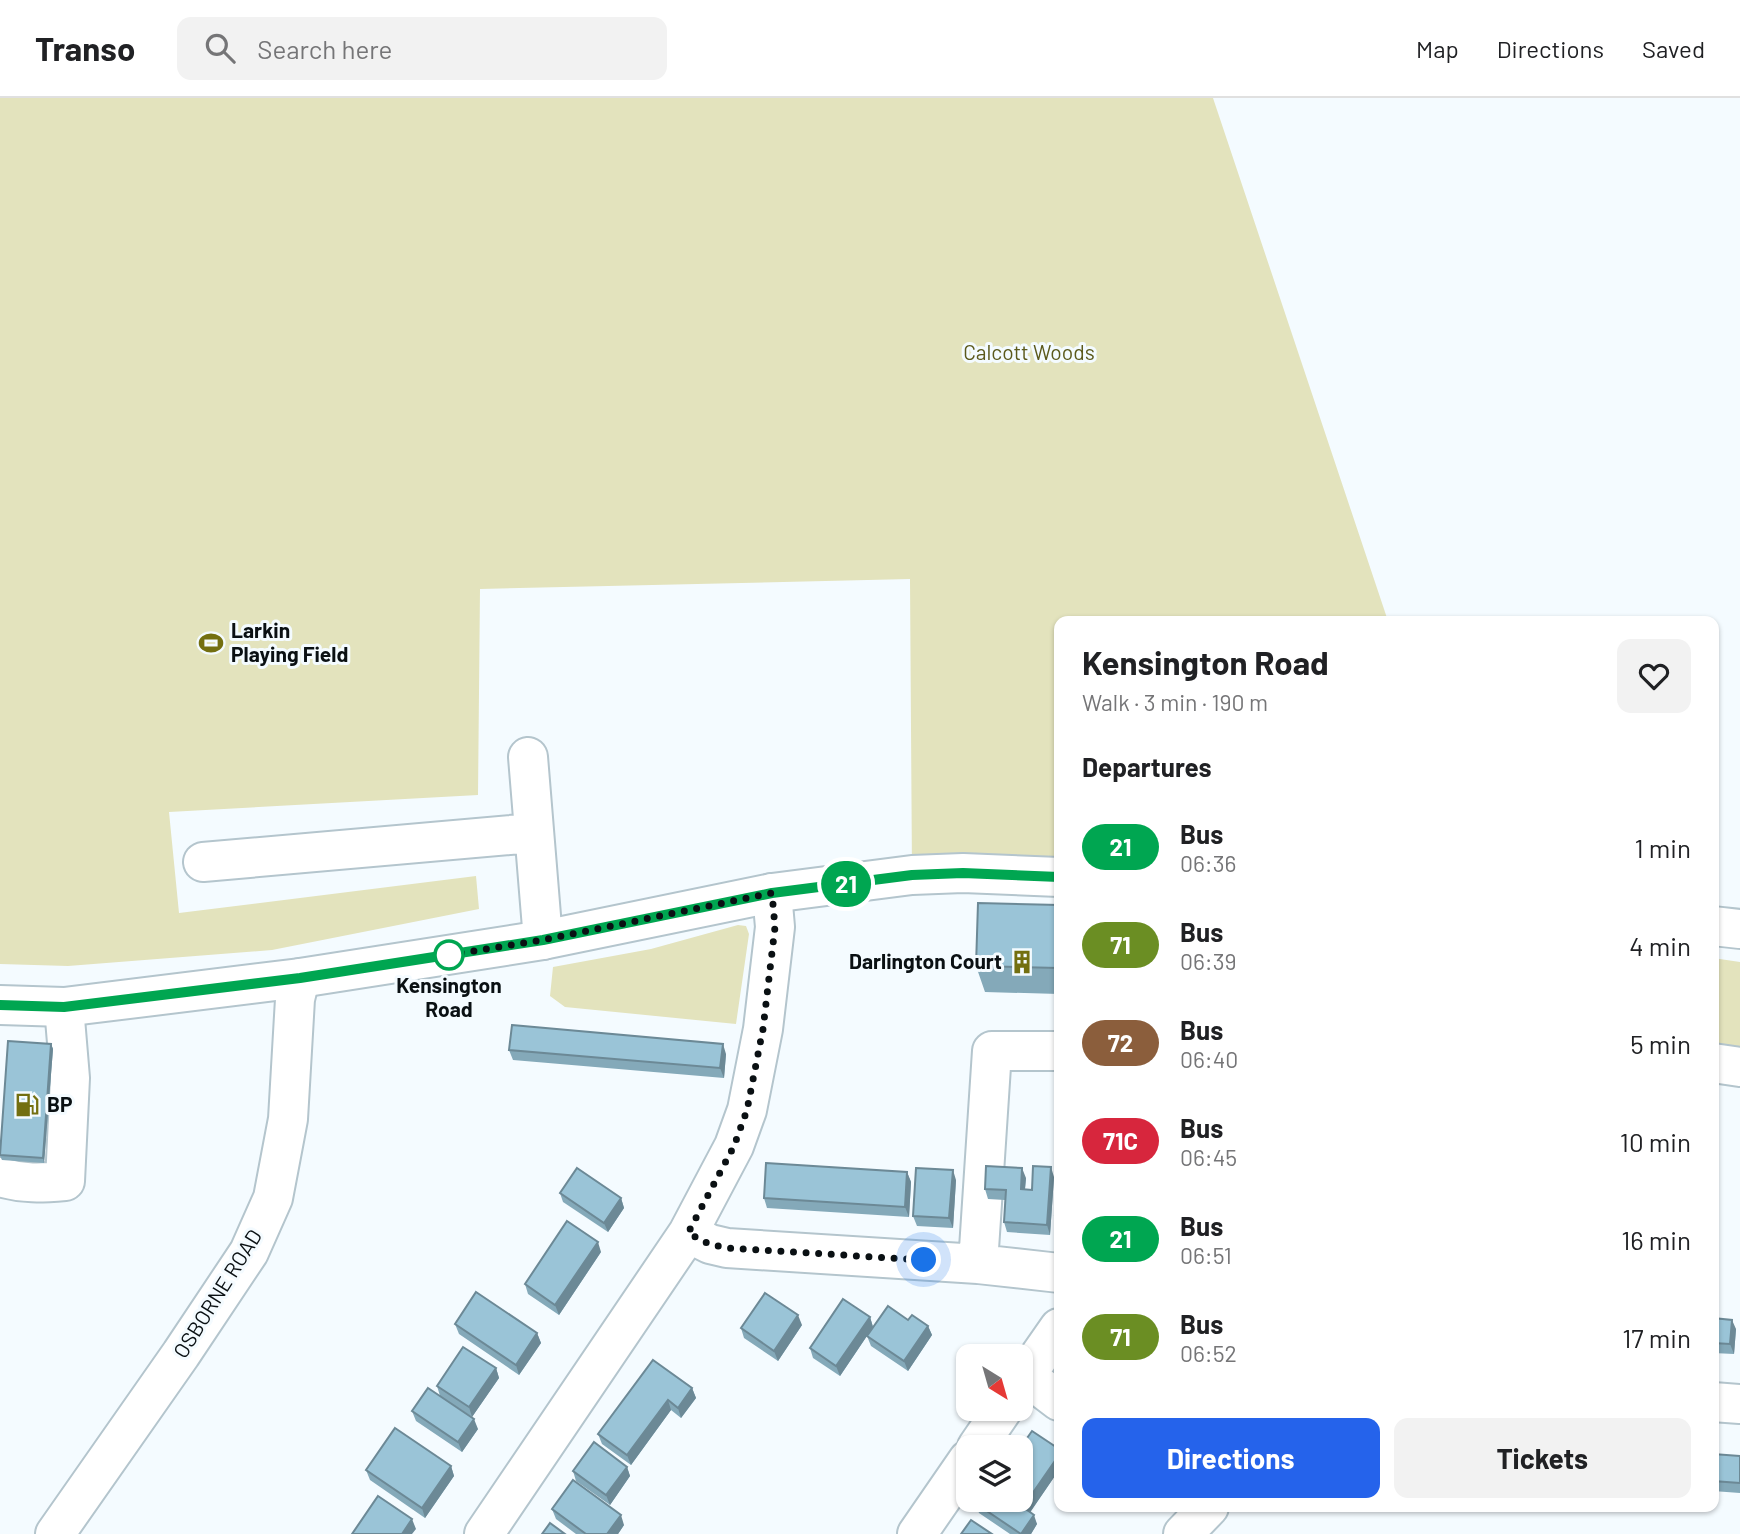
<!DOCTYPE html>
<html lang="en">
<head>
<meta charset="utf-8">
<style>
	:root { --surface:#fff; --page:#f2f2f2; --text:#202124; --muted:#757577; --line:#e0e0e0; --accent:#2563eb }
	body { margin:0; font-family:Barlow,sans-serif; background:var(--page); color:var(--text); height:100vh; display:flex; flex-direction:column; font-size:26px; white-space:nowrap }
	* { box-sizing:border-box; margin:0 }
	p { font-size:23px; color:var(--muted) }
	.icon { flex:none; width:38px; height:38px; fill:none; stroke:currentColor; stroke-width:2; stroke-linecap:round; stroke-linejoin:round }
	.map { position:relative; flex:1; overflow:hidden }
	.side { position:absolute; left:1054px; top:518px; width:665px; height:896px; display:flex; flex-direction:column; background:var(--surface); border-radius:14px; box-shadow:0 2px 5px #0004 }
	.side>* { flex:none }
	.badge { padding:0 14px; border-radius:23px; font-size:24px; line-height:46px }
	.needle { width:46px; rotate:143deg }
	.tools { position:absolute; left:956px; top:1246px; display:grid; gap:14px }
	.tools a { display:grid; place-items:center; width:77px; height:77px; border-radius:14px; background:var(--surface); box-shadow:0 2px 5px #0004; font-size:35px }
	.you { position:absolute; width:35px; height:35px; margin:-18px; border:5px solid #fff; border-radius:50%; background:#1a73e8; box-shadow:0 0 0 10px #1a73e833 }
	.map>.badge { position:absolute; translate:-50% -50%; box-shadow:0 0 0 4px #fff }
	h2 { padding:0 28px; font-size:26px; line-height:63px }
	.round { display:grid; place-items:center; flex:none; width:74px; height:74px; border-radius:14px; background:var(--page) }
	.headline { display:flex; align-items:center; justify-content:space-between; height:119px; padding:0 28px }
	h1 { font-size:33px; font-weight:700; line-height:52px }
	.primary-button { display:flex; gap:14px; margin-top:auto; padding:14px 28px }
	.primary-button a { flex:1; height:80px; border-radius:14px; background:var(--accent); color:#fff; font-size:28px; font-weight:700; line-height:80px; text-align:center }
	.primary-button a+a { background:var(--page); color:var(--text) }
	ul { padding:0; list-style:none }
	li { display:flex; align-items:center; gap:21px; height:98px; padding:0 28px }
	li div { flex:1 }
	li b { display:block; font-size:26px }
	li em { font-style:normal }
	li .badge { min-width:77px; font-weight:700; text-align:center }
	header { display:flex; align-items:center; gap:42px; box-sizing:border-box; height:98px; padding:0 35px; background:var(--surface); border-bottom:2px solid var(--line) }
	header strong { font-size:33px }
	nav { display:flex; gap:38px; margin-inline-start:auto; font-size:24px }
	.search { width:490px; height:63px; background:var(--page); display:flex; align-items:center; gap:18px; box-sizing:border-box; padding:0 24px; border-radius:14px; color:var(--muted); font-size:26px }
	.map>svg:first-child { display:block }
	.green { fill:#e3e3bd }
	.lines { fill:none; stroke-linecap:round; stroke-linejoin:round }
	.minor-casing { stroke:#b4c5cd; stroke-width:42 }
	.major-casing { stroke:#b4c5cd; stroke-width:42 }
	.minor { stroke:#fff; stroke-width:38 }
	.major { stroke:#fff; stroke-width:38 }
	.wall { fill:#84a9b9 }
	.shaded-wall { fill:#6c8996 }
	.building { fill:#9ac4d7; stroke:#6c8996; stroke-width:2 }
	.line-casing { stroke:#fff; stroke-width:16 }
	.line { stroke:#00a651; stroke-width:10 }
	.walk { stroke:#0a1013; stroke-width:7; stroke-dasharray:0 12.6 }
	.stop-dot { fill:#fff; stroke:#00a651; stroke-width:3.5 }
	.labels { text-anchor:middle; stroke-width:6; stroke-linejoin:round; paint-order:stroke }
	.park-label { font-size:21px; fill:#5b591b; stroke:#f4fbff }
	.poi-label { font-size:21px; font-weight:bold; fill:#0a1013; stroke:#f4fbff; text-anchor:start }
	.stop-label { font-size:21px; font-weight:bold; fill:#0a1013; stroke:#f4fbff }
	.street-label { font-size:21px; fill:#0a1013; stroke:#f4fbff }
</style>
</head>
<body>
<header>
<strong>Transo</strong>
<div class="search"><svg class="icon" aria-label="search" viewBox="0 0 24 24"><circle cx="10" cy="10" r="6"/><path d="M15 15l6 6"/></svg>Search here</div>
<nav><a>Map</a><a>Directions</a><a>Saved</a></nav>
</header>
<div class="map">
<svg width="1740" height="1436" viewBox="0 0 1740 1436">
	<rect width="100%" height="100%" fill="#f4fbff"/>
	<!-- green -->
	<path class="green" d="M0 0H1213L1388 523H1059V780L912 777 910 481 480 491 478 697 169 714 179 815 476 778 479 811 272 852 68 868 0 866Z
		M738 827 746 828 749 836 736 926 565 909 550 898 553 869 651 851Z
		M1713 860 1740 864V953L1713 950Z"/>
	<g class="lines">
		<!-- minor casing -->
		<g class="minor-casing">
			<path id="minor" d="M528 659 543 842
				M203 764 533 735
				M1713 965 1740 969
				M0 1079C23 1086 41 1085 65 1083L70 980 64 909
				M688 1135 710 1146 727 1150 978 1166 1059 1175
				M978 1166 992 953H1059
				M1026 1278 1059 1303
				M1020 1286 1059 1230
				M1713 1304 1740 1306
				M977 1349 1003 1311
				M55 1436 181 1256 249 1154 273 1100 288 1021 295 901 300 880
				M484 1436 688 1135 734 1048 747 1012 763 931 775 829 772 795
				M917 1436 968 1362
				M1183 1436 1209 1409"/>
		</g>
		<!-- major casing -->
		<g class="major-casing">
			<path id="major" d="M1713 828 1740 831
				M0 907 64 909 300 880 543 842 772 795 912 777 963 775 1059 779"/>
		</g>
		<!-- minor -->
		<use href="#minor" class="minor"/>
		<!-- major -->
		<use href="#major" class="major"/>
	</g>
	<!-- wall -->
	<path class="wall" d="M1059 807V896L985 894 976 868Z
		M8 943 51 946 53 951 44 1065 2 1062 0 1058Z
		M509 952 726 956 724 980 513 962Z
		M907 1074 911 1084 909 1119 767 1110 764 1100Z
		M1054 1079 1050 1137 1007 1134 1004 1124 1005 1102 988 1101 985 1091 1026 1080 1025 1091 1032 1092Z
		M956 1082 953 1130 917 1128 913 1118Z
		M560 1095 621 1100 624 1110 608 1134 563 1104Z
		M601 1154 559 1217 528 1196 525 1186Z
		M870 1219 873 1229 840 1278 813 1260 810 1250Z
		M1713 1220 1736 1231 1734 1256 1713 1255Z
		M908 1222 928 1228 932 1237 908 1273 871 1248 867 1238Z
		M455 1226 537 1235 541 1245 519 1277 459 1236Z
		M802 1227 778 1263 744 1240 741 1230Z
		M496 1270 499 1280 472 1319 440 1298 437 1288Z
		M692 1290 696 1300 681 1320 671 1312 631 1367 602 1346 598 1336Z
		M412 1313 478 1331 462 1354 416 1323Z
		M1059 1351V1372L1030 1414 1037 1426 1031 1436H1010L979 1415 975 1405Z
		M1713 1356 1740 1358V1395L1713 1393Z
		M451 1368 454 1378 425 1420 370 1382 366 1372Z
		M627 1369 630 1378 610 1407 576 1383 573 1373Z
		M552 1411 624 1427 618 1436H576L556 1421Z"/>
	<!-- shaded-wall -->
	<path class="shaded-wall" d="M51 946 53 951 44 1065 43 1060Z
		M723 946 726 956 724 980 720 970Z
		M1051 1069 1054 1079 1050 1137 1047 1127Z
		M1022 1070 1026 1080 1024 1101 1021 1091Z
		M953 1072 956 1082 953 1130 949 1120Z
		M907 1074 911 1084 909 1119 905 1109Z
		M621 1100 624 1110 608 1134 604 1125Z
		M598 1144 601 1154 559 1217 555 1207Z
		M798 1217 802 1227 778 1263 774 1253Z
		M870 1219 873 1229 840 1278 836 1268Z
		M1732 1222 1736 1231 1734 1256 1730 1246Z
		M928 1228 932 1237 908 1273 904 1263Z
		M537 1235 541 1245 519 1277 516 1267Z
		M496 1270 499 1280 472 1319 469 1309Z
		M692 1290 696 1300 681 1320 678 1310Z
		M668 1302 671 1312 631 1367 627 1357Z
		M474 1321 478 1331 462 1354 458 1344Z
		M1059 1357V1372L1027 1419 1023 1409Z
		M451 1368 454 1378 425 1420 422 1410Z
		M627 1369 630 1378 610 1407 606 1397Z
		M621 1417 624 1427 618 1436H607Z
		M1034 1417 1037 1426 1031 1436H1021Z
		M412 1421 416 1431 412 1436H402Z"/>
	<!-- building -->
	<path class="building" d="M978 805 1059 807V870L976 868Z
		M512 927 723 946 720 970 509 952Z
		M8 943 51 946 43 1060 0 1057Z
		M766 1065 907 1074 905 1109 764 1100Z
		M1059 1066V1117H1055Z
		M986 1068 1022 1070 1021 1091 1032 1092 1033 1068 1051 1069 1047 1127 1004 1124 1006 1092 985 1091Z
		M577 1070 621 1100 604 1125 560 1095Z
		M916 1070 953 1072 949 1120 913 1118Z
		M567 1123 598 1144 555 1207 525 1186Z
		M476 1194 537 1235 516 1267 455 1226Z
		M765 1195 798 1217 774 1253 741 1230Z
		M843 1201 870 1219 836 1268 810 1250Z
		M888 1208 908 1222 912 1217 928 1228 904 1263 867 1238Z
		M1713 1220 1732 1222 1730 1246 1713 1245Z
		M463 1249 496 1270 469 1309 437 1288Z
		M653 1262 692 1290 678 1310 668 1302 627 1357 598 1336Z
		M428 1290 474 1321 458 1344 412 1313Z
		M395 1330 451 1368 422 1410 366 1372Z
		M1032 1333 1059 1351V1357L1023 1409 1034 1417 1021 1436 975 1405 977 1402H1020V1350Z
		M594 1344 627 1369 606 1397 573 1373Z
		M1713 1356 1740 1358V1385L1713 1383Z
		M573 1382 621 1417 607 1436H586L552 1411Z
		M378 1398 412 1421 402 1436H352Z
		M971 1422 992 1436H961Z
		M550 1425 565 1436H542Z"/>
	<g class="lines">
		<!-- line casing -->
		<g class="line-casing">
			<path id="line" d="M0 907 64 909 300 880 543 842 772 795 912 777 963 775 1059 779"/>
		</g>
		<!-- line -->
		<use href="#line" class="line"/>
		<!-- walk -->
		<path class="walk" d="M449 857 543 842 772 795 775 829 763 931 747 1012 734 1048 688 1135 709 1146 727 1150 924 1162"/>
	</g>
	<!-- icons -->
	<defs>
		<g id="stadium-bare" transform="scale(1.89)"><path d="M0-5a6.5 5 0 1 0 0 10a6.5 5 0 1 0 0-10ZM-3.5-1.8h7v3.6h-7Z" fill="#736f10" stroke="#f4fbff" stroke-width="2.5" paint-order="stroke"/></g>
		<g id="building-bare" transform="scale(1.89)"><path d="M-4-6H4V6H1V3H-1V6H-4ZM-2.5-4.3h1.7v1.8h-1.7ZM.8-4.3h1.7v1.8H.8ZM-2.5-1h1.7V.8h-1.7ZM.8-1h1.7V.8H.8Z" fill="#736f10" stroke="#f4fbff" stroke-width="2.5" paint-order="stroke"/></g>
		<g id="fuel-bare" transform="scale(1.89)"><path d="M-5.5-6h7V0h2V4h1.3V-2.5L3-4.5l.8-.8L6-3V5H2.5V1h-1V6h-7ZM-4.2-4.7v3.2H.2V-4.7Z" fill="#736f10" stroke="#f4fbff" stroke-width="2.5" paint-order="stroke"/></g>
	</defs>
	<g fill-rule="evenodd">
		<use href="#stadium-bare" x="211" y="545"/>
		<use href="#building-bare" x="1022" y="864"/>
		<use href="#fuel-bare" x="27" y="1007"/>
	</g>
	<!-- markers -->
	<circle class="stop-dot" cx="449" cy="857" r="14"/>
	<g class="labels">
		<!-- park labels -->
		<g class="park-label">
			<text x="1029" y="262">Calcott Woods</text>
		</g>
		<!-- poi labels -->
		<g class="poi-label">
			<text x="231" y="540">Larkin<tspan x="231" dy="24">Playing Field</tspan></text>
			<text x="1002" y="871" text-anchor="end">Darlington Court</text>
			<text x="47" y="1014">BP</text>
		</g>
		<!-- stop labels -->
		<g class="stop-label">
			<text x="449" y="895">Kensington<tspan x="449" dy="24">Road</tspan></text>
		</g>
		<!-- street labels -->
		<g class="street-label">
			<text transform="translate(218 1196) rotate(-58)" y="7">OSBORNE ROAD</text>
		</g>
	</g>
</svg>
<div class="tools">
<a><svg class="needle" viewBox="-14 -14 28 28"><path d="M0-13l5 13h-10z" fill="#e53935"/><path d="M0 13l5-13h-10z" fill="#757577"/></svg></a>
<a><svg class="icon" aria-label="layers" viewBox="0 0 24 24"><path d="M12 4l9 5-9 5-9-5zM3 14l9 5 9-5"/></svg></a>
</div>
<div class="you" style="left:924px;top:1162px"></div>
<b class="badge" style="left:846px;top:786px;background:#00a651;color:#fff">21</b>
<section class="side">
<div class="headline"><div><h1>Kensington Road</h1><p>Walk · 3 min · 190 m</p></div><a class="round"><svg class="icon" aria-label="heart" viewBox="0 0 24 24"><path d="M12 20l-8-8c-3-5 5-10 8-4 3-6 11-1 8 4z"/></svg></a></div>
<h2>Departures</h2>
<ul>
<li><span class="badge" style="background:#00a651;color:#fff">21</span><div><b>Bus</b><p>06:36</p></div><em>1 min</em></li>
<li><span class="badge" style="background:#6b8e23;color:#fff">71</span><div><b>Bus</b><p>06:39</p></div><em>4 min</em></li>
<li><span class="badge" style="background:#8b5e3c;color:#fff">72</span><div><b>Bus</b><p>06:40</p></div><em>5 min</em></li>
<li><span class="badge" style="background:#d7263d;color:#fff">71C</span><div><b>Bus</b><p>06:45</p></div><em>10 min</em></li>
<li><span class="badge" style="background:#00a651;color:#fff">21</span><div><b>Bus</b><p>06:51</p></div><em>16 min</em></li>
<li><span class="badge" style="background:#6b8e23;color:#fff">71</span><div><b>Bus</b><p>06:52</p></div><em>17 min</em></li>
</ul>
<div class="primary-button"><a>Directions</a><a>Tickets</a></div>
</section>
</div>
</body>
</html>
